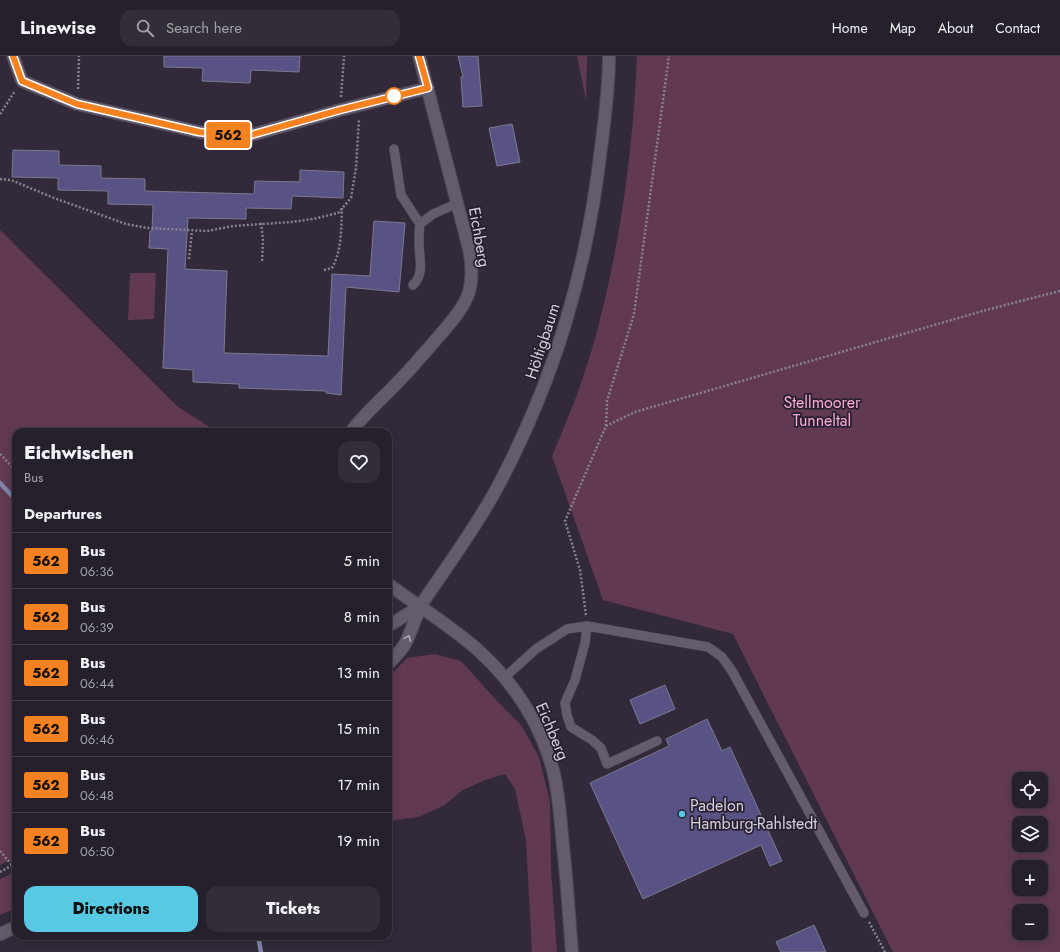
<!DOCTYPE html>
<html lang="en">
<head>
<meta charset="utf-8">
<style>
	:root { --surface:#26202c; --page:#322d38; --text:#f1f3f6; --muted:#a4a3a9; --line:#423e48; --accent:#57c9e2 }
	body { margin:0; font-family:Jost,sans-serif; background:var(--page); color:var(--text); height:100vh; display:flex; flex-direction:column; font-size:15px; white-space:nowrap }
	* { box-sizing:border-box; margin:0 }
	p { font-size:13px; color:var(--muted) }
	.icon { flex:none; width:22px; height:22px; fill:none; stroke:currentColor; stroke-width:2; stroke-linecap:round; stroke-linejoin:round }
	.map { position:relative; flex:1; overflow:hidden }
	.details { position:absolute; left:12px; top:372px; width:380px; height:512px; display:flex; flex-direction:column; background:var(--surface); border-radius:12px; box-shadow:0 2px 10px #0003,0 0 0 1px var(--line) }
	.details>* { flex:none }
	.badge { padding:0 8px; border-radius:3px; font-size:14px; line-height:26px }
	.fabs { position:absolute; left:1012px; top:716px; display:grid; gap:8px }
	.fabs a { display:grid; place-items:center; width:36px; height:36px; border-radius:8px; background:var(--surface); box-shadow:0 2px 10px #0003,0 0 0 1px var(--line); font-size:20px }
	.map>.badge { position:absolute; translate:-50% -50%; box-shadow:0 0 0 2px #fff }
	h2 { padding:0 12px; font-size:15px; line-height:36px }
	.round { display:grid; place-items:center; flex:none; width:42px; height:42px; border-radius:12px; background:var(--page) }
	.summary { display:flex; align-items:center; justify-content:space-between; height:68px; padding:0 12px }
	h1 { font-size:19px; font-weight:800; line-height:30px }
	.primary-button { display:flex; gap:8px; margin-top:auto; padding:8px 12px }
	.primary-button a { flex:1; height:46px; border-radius:12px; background:var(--accent); color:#111; font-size:16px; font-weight:800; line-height:46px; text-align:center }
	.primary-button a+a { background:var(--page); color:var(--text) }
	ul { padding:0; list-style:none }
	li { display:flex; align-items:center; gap:12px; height:56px; padding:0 12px; border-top:1px solid var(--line) }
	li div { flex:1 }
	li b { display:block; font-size:15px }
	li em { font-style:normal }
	li .badge { min-width:44px; font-weight:700; text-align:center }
	header { display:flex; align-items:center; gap:24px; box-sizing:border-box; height:56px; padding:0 20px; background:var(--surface); border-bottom:1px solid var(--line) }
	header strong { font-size:19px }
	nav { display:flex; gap:22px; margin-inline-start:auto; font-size:14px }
	.search { width:280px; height:36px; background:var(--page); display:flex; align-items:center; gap:10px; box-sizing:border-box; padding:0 14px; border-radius:12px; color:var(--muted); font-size:15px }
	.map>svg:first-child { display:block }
	.green { fill:#613a51; fill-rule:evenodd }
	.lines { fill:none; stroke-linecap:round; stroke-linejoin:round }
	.stream { stroke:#7c85ab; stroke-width:4.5 }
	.building { fill:#595385; stroke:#7b7a8f }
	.lane-casing { stroke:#4f4755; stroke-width:10 }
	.street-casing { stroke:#4f4755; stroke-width:14 }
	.secondary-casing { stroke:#4f4755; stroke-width:14 }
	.path { stroke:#888290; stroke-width:2.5; stroke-dasharray:2 2; stroke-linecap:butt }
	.lane { stroke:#645b6e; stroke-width:9 }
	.street { stroke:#645b6e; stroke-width:12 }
	.secondary { stroke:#645b6e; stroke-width:12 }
	.oneway { stroke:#aea8b6 }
	.line-casing { stroke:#fff; stroke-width:9 }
	.line { stroke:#f58220; stroke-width:6 }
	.stop-dot { fill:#fff; stroke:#f58220; stroke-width:2 }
	.poi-dot { fill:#57c9e2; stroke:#282030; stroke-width:1.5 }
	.labels { text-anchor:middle; stroke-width:3.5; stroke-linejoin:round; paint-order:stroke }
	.street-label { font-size:16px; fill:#d6d1dc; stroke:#282030 }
	.park-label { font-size:16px; fill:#fcacda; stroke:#282030 }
	.poi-label { font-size:16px; fill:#d6d1dc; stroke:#282030; text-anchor:start }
</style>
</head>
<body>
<header>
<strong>Linewise</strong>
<div class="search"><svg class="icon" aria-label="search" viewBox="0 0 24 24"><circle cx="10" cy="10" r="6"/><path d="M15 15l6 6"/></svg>Search here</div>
<nav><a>Home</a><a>Map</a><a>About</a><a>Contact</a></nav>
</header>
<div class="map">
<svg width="1060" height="896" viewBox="0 0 1060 896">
	<rect width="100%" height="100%" fill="#322a3b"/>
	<!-- green -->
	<path class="green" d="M577 0H587L586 44Z
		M637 0H1060V896H893L733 578 603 544 552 400C570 359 586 317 597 275 621 185 633 93 637 0ZM1019 723H1041V745H1019ZM1019 767H1041V789H1019ZM1019 811H1041V833H1019ZM1019 855H1041V877H1019Z
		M0 174 178 351 218 376H16V802L0 809Z
		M130 217H156L154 263 128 264Z
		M435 598 461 605 498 646 521 669 539 701 550 746 551 814 557 896H532L526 784 515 733 505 718 485 724 463 734 443 750 418 761 388 765V622L407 602Z
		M16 816V852L0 859V823Z"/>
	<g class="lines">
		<!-- stream -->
		<path class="stream" d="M0 427 16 444
			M258 880 261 896"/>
	</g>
	<!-- building -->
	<path class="building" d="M164 0H300L299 16 251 14 250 27 202 25 203 12 164 11Z
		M458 0H478L482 50 463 51 461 21H463Z
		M512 68 520 106 497 110 489 72Z
		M13 94 59 95V109L101 110V122L145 123V135L254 138 255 125 300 126V114L344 116 343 142 292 140 291 153 246 152V163L188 162 185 213 227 215 224 297 328 300 332 218 370 220 374 165 405 167 399 236 346 231 341 339 326 337V335L239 332V328L193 326V314L163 312 168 193 149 192 150 175H152L153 149 108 148V135L58 134V122L12 121Z
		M665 629 675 653 640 668 630 644Z
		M707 663 722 695 730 691 782 805 770 810 761 789 643 843 590 727 669 690 666 683Z
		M814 869 826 896H781L776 886Z"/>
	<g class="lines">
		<!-- lane casing -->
		<g class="lane-casing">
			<path id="lane" d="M394 93 401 139 420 168
				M413 229C425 218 419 201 419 187 419 181 419 174 420 168L433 158 458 147
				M587 570 585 587 575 624 565 647 567 659 571 671 592 684 601 692 607 708 657 685
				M504 622 536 593 567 573 587 570 708 591 722 601 732 615 864 857"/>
		</g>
		<!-- street casing -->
		<g class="street-casing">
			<path id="street" d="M13 0 22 25 77 48 199 76 244 81 340 54 428 32
				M351 376C364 358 382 343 397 327 412 312 426 295 440 279 451 266 464 252 469 236 473 222 472 208 469 193L419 0
				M388 528C418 550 451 570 479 595 515 628 542 670 554 718 559 741 561 766 563 790 567 825 569 861 572 896"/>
		</g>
		<!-- secondary casing -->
		<g class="secondary-casing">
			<path id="secondary" d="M388 570 419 551
				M388 608C394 602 401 595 405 588 413 573 416 557 425 543 450 506 476 471 497 432 555 323 587 214 601 92 605 62 609 31 609 0
				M0 878 16 871"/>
		</g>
		<!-- path -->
		<path class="path" d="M78 33 79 0
			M341 41 344 0
			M0 58 15 35
			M0 123 11 124 54 142 126 168 147 172 207 175 233 170 291 166 313 163 338 157 351 142 356 112 359 63
			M261 167 263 183 262 207
			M189 203 192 175
			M324 214 332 212C342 194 341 173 342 152
			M606 370 607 345 634 258 669 0
			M0 398 16 415
			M586 559 580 514 565 465 606 370 635 356 986 254 1060 235
			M0 795 12 809
			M0 816 16 807
			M869 866 885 896"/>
		<!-- lane -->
		<use href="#lane" class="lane"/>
		<!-- street -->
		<use href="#street" class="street"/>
		<!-- secondary -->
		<use href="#secondary" class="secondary"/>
	</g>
	<!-- one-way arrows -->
	<defs><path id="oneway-chevron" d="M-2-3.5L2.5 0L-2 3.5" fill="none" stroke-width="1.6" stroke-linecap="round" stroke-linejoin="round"/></defs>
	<use class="oneway" href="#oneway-chevron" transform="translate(408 582) rotate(-69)"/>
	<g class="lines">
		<!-- line casing -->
		<g class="line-casing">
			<path id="line" d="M13 0 22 25 77 48 199 76 244 81 340 54 428 32 419 0"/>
		</g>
		<!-- line -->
		<use href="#line" class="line"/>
	</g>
	<!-- markers -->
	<circle class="stop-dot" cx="394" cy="40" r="8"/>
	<circle class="poi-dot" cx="682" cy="758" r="4"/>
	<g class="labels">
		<!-- street labels -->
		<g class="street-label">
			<text transform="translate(480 181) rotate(80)" y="6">Eichberg</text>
			<text transform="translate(542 285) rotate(-72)" y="6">Höltigbaum</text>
			<text transform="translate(553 675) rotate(67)" y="6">Eichberg</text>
		</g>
		<!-- park labels -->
		<g class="park-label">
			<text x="822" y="352">Stellmoorer<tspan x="822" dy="18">Tunneltal</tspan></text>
		</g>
		<!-- poi labels -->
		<g class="poi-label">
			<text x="690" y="755">Padelon<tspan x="690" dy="18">Hamburg-Rahlstedt</tspan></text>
		</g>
	</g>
</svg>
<div class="fabs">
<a><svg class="icon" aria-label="locate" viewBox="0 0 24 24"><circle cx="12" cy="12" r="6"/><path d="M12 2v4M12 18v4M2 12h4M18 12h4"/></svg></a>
<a><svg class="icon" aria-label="layers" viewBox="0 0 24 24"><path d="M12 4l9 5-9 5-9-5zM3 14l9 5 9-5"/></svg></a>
<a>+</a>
<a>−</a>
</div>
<b class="badge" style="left:228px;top:79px;background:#f58220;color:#111">562</b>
<section class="details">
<div class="summary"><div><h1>Eichwischen</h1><p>Bus</p></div><a class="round"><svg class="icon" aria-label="heart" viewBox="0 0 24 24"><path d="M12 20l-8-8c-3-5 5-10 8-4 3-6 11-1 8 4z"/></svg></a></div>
<h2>Departures</h2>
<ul>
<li><span class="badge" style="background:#f58220;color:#111">562</span><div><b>Bus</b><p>06:36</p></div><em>5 min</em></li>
<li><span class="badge" style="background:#f58220;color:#111">562</span><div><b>Bus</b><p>06:39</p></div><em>8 min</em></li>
<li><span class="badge" style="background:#f58220;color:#111">562</span><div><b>Bus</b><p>06:44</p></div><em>13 min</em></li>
<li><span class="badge" style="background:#f58220;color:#111">562</span><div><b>Bus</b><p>06:46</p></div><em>15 min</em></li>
<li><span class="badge" style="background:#f58220;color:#111">562</span><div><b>Bus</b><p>06:48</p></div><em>17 min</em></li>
<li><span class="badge" style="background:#f58220;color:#111">562</span><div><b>Bus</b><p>06:50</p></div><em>19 min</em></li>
</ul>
<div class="primary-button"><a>Directions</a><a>Tickets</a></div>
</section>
</div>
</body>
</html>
